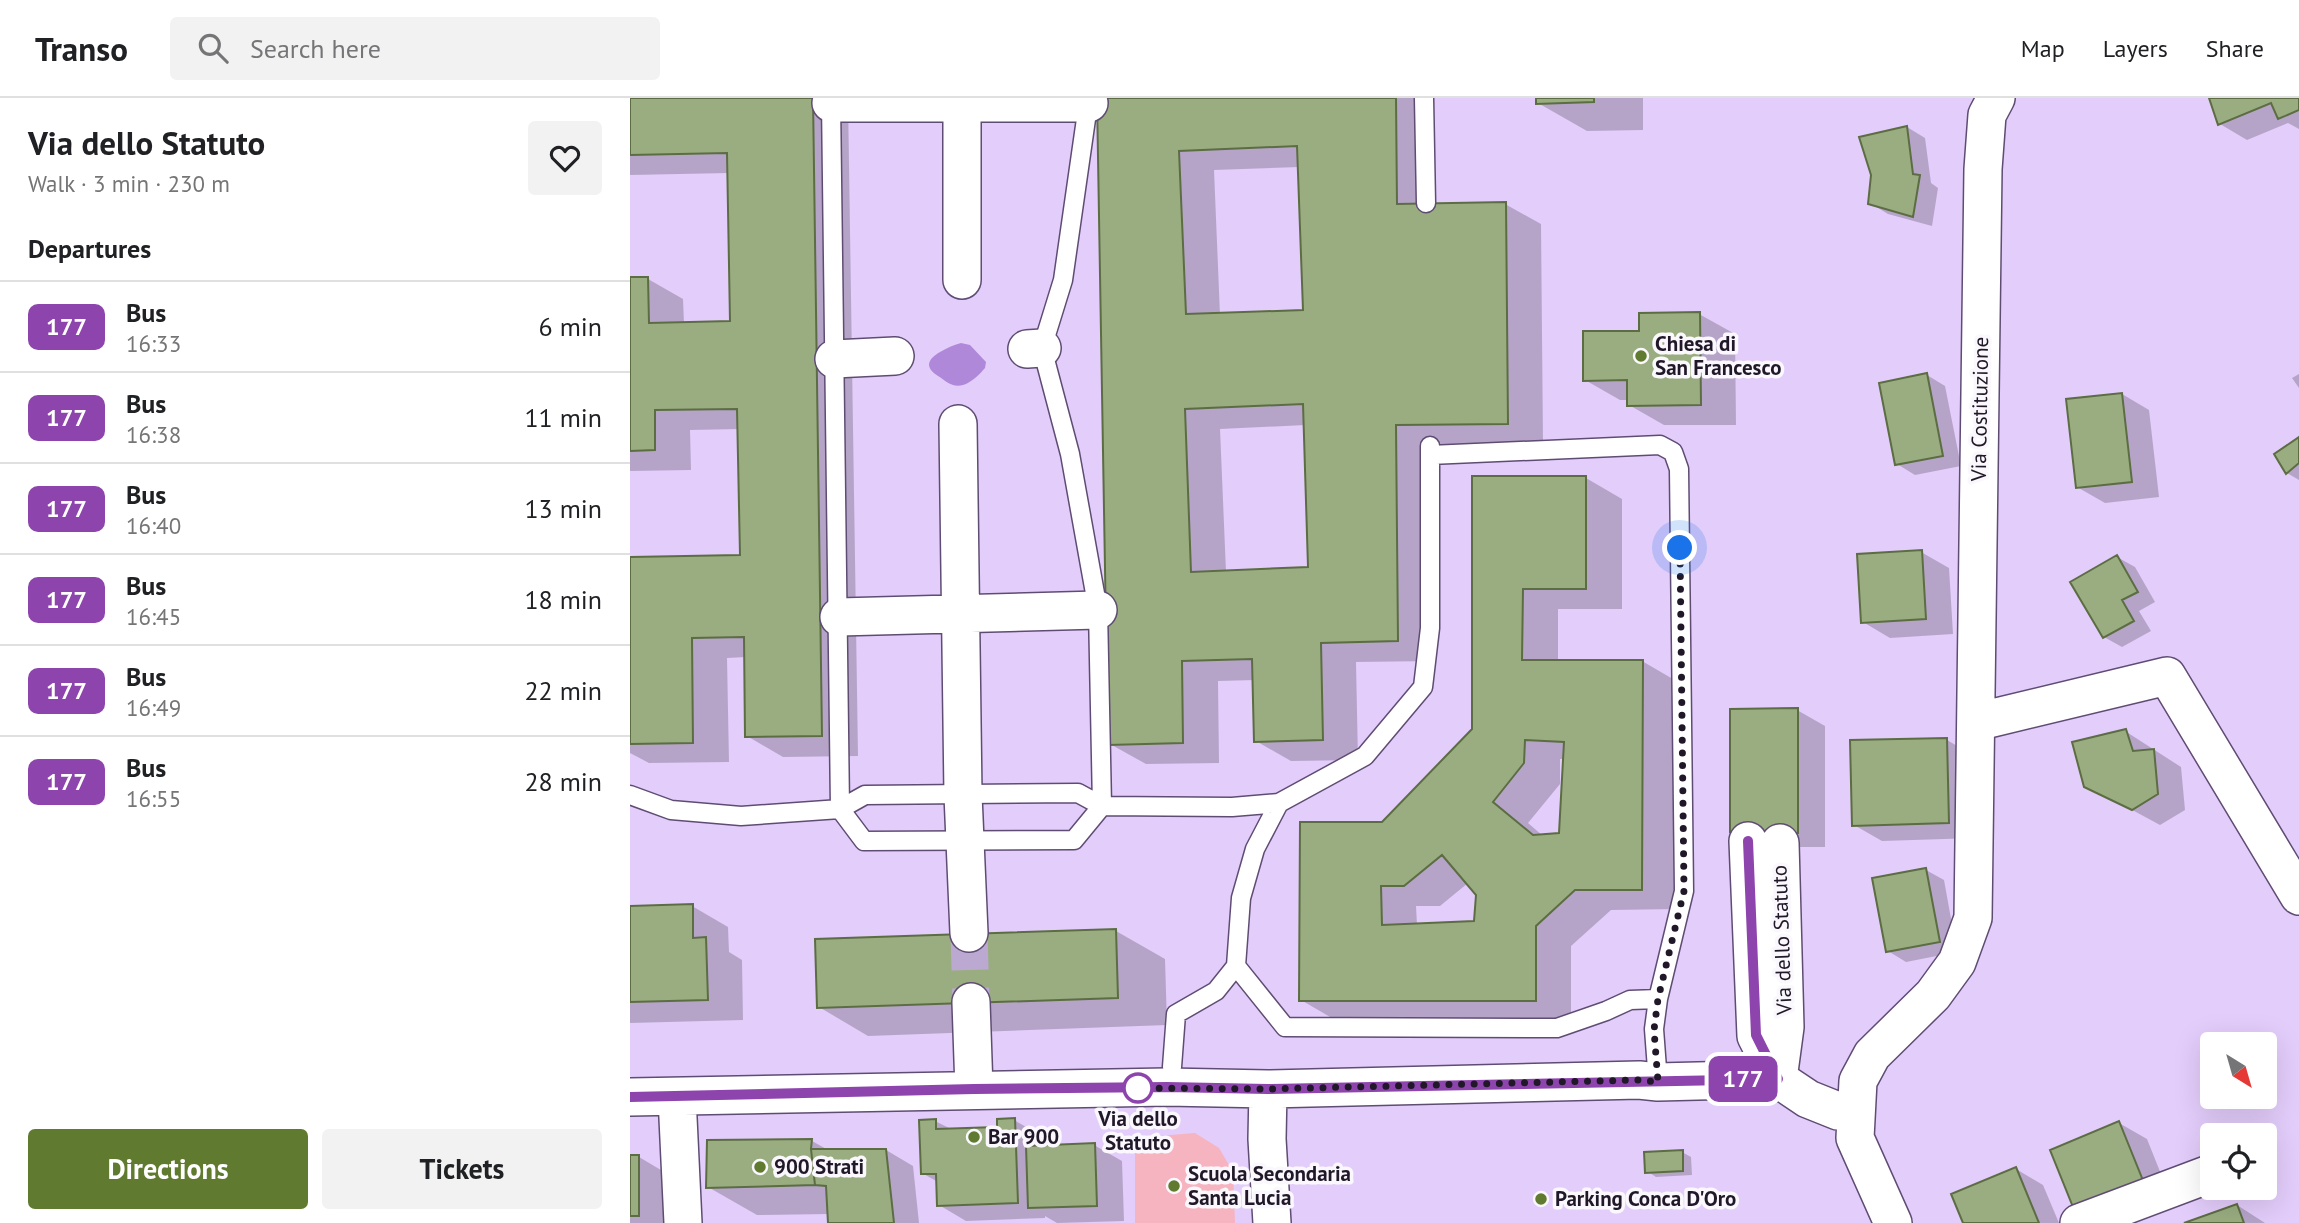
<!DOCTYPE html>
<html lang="en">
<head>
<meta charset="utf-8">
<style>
	:root { --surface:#fff; --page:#f2f2f2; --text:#202124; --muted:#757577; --line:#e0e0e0; --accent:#607b2f }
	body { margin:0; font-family:"PT Sans",sans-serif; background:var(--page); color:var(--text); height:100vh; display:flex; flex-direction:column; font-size:26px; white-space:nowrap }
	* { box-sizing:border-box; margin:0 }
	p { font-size:23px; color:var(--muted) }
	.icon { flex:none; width:38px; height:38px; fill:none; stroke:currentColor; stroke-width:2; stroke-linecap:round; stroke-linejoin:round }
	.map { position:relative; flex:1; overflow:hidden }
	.side { display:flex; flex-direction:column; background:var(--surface); width:630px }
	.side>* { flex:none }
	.badge { padding:0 14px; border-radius:10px; font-size:24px; line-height:46px }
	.needle { width:46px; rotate:143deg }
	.buttons { position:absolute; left:1570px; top:934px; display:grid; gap:14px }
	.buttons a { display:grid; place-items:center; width:77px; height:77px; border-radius:7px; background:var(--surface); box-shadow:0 7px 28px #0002; font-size:35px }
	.you { position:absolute; width:35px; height:35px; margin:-18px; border:5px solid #fff; border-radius:50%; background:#1a73e8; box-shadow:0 0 0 10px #1a73e833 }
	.map>.badge { position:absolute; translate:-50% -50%; box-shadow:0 0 0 4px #fff }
	h2 { padding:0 28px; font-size:26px; line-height:63px }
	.round { display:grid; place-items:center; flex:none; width:74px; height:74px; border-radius:7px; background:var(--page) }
	.headline { display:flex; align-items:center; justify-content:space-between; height:119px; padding:0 28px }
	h1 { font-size:33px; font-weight:700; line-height:52px }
	.cta { display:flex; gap:14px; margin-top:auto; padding:14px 28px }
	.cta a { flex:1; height:80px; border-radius:7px; background:var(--accent); color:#fff; font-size:28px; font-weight:700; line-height:80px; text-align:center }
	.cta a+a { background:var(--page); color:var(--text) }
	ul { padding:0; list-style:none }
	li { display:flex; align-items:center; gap:21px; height:91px; padding:0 28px; border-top:2px solid var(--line) }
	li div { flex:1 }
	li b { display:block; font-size:26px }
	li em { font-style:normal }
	li .badge { min-width:77px; font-weight:700; text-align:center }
	header { display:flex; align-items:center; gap:42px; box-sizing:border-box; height:98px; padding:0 35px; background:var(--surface); border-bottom:2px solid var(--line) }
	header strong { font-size:33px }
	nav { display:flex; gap:38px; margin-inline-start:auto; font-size:24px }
	.search { width:490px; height:63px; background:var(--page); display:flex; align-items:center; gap:18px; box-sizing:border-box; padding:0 24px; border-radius:7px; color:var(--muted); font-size:26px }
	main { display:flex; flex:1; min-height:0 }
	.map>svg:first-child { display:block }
	.green { fill:#f6b3c0 }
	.water { fill:#b088d9 }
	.shadow { fill:#0003; fill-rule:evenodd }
	.building { fill:#9aad80; stroke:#5c6d43; stroke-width:2; fill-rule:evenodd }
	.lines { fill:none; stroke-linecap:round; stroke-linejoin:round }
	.street-tunnel { stroke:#bca9d1; stroke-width:37; stroke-dasharray:37 18; stroke-linecap:butt }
	.lane-casing { stroke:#5f4c73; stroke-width:21 }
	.street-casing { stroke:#5f4c73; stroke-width:40 }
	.lane { stroke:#fff; stroke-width:18 }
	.street { stroke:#fff; stroke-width:37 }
	.line-casing { stroke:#fff; stroke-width:16 }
	.line { stroke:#8e44ad; stroke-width:10 }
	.walk { stroke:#201828; stroke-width:7; stroke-dasharray:0 12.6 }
	.poi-dot { fill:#607b2f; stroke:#faf8fc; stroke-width:2.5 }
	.stop-dot { fill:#fff; stroke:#8e44ad; stroke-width:3.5 }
	.labels { text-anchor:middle; stroke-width:7; stroke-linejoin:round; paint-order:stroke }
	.poi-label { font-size:21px; font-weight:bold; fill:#201828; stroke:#faf8fc; text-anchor:start }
	.street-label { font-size:21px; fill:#201828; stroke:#faf8fc }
	.stop-label { font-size:21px; font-weight:bold; fill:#201828; stroke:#faf8fc }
</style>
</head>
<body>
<header>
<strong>Transo</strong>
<div class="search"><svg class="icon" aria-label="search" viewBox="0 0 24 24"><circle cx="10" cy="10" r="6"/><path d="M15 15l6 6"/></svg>Search here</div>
<nav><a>Map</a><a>Layers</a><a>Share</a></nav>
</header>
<main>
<section class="side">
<div class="headline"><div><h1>Via dello Statuto</h1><p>Walk · 3 min · 230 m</p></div><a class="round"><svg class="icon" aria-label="heart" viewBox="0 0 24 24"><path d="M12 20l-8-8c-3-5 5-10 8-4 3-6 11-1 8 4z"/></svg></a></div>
<h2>Departures</h2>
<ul>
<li><span class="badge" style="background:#8e44ad;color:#fff">177</span><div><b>Bus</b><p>16:33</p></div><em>6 min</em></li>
<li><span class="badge" style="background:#8e44ad;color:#fff">177</span><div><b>Bus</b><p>16:38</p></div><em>11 min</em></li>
<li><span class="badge" style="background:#8e44ad;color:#fff">177</span><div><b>Bus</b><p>16:40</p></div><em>13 min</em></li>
<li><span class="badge" style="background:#8e44ad;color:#fff">177</span><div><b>Bus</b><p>16:45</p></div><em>18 min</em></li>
<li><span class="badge" style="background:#8e44ad;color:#fff">177</span><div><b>Bus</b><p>16:49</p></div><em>22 min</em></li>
<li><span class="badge" style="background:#8e44ad;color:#fff">177</span><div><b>Bus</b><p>16:55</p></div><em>28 min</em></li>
</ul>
<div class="cta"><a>Directions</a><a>Tickets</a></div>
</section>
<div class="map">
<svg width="1669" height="1125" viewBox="0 0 1669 1125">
	<rect width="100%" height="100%" fill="#e3cdfb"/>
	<!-- green -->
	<path class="green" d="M565 1035 589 1050 603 1074 605 1125H505V1040Z"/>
	<!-- water -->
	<path class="water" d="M331 245 340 247 356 264 355 270C350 276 341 285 333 287 322 290 316 283 308 278 294 269 298 261 310 254 317 250 323 247 331 245Z"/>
	<!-- shadow -->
	<path class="shadow" d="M0 0H218L228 658 153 659 117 638 116 559 97 560 99 664 19 665 0 655V461L112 459 110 331 60 332 61 372 0 373V181H18L53 201 54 226 102 225 99 75 0 77Z
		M469 0H801L802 107 875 106 911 126 913 345 801 347 803 563 726 564 728 662 661 663 626 643 625 582 588 583 589 665 516 666 480 646ZM669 69 674 213 590 217 584 72ZM675 327 680 471 596 474 590 331Z
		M908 0H1013V32L957 33 908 5Z
		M1581 0H1669V31L1658 25 1617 42 1590 26Z
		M1277 29 1295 40 1301 85 1308 90 1302 128 1258 116 1240 105Z
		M1069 216 1105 236 1106 327H1034L999 307V302H990L955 282 1011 235Z
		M1669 276V290L1662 280Z
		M1297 277 1315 288 1331 368 1285 377 1267 366Z
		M1492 296 1519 312 1529 399 1475 405 1447 389Z
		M1669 341V382L1657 375 1647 356Z
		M844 380H956L992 401V511H928V564L1012 563 1048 584V811L981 812 941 848V923H707L671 902 753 726 843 631ZM930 661H934L930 737 913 738 898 725 930 686ZM838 785 848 797 845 824 787 827 786 808H810Z
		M1291 454 1319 470 1323 536 1260 540 1233 524Z
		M1487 459 1505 469 1525 504 1509 513 1521 533 1492 549 1474 539Z
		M1167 612 1195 628V749H1129Z
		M1495 633 1551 669 1555 712 1530 727 1456 687Z
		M1317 642 1344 658 1346 740 1252 743 1224 727Z
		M1296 772 1314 782 1327 854 1276 864 1258 853Z
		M62 808 98 829 99 854 112 862 113 922 0 925V842Z
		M486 833 535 861 537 927 238 938 189 909Z
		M384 1022 412 1038V1049L464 1047 492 1063 494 1123 427 1125 415 1118V1120L336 1123 309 1107 308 1084 292 1075 305 1023 323 1032 369 1031Z
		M1489 1025 1517 1041 1541 1101 1482 1125Z
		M182 1043 200 1053 256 1052 283 1068 289 1125H199V1116L127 1117 78 1089Z
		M1052 1054 1061 1059 1062 1077 1026 1079 1017 1073Z
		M0 1059H9L36 1075V1125H0Z
		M1386 1071 1413 1087 1429 1125H1335Z
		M1607 1107 1635 1125H1559Z"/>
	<!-- building -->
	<path class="building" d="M0 0H183L192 638 115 639 114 539 62 540 63 645 0 646V459L110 457 107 311 25 312V352L0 353V179H18L19 225 100 223 97 55 0 57Z
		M467 0H766L767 106 876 104 878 326 766 327 768 543 691 545 693 642 624 644 622 561 552 563 553 645 478 647ZM667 48 673 212 556 216 549 53ZM673 306 678 469 561 474 555 311Z
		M906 0H964V4L906 6Z
		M1579 0H1669V12L1648 21 1641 5 1588 27Z
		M1277 28 1283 76 1290 77 1283 119 1238 106 1241 77 1229 39Z
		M1070 214 1071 307 997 308V282L953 283V233H1009V215Z
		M1297 275 1313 358 1265 367 1249 285Z
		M1492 295 1502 384 1446 390 1436 301Z
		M1669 339V365L1656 376 1644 356Z
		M842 378H956V491H893L892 562H1013L1012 792H945L906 828V903H669L670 724H752L842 631ZM895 642 934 644 929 735 903 737 863 704 894 665ZM812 757 846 797 844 823 752 827 751 788H774Z
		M1292 452 1296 521 1231 525 1227 456Z
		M1487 457 1508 494 1492 502 1504 523 1473 540 1440 484Z
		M1168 610V735L1100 734V611Z
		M1496 631 1503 653 1524 651 1528 696 1502 712 1454 689 1442 644Z
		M1317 640 1319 725 1222 728 1220 642Z
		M1296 770 1310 844 1256 854 1242 780Z
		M63 806V840L76 839 78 902 0 904V808Z
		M486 831 488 900 187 910 185 841Z
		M385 1020 388 1105 307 1108 306 1076H291L289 1022 306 1021V1031L367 1029V1021Z
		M1489 1023 1514 1085 1445 1114 1420 1052Z
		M182 1041 181 1051 185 1087 76 1090 77 1042Z
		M465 1045 467 1108 398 1110 396 1048Z
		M181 1051H256L264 1125H198L196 1088 185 1087Z
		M1053 1052V1073L1015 1075 1014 1054Z
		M0 1057H9V1118H0Z
		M1386 1069 1409 1125H1333L1321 1096Z
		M1607 1106 1614 1125H1554Z"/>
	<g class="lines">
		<!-- street-tunnel -->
		<path class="street-tunnel" d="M339 835 341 904"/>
		<!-- lane casing -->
		<g class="lane-casing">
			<path id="lane" d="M794 0 796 105
				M201 2 210 711 235 697 448 695 472 708 468 512 440 356 412 250 433 182 459 0
				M0 697 41 712 111 718 210 711 234 743 444 742 472 708 602 709 649 705 735 658 793 589 800 530V348
				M606 868 655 929 927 930 976 913 1000 902 1028 901 1054 793 1049 371 1043 354 1030 347 800 357
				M542 969 546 916 586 893 606 868 611 800 625 751 649 705
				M1028 984 1024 931 1028 901"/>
		</g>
		<!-- street casing -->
		<g class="street-casing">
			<path id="street" d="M332 0V182
				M201 5H459
				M397 251 412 250
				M204 261 265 258
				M328 326 333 697 339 835
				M209 519 468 512
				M1346 624 1537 578 1669 798
				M1118 743 1126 938 1148 981 1155 929 1150 745
				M341 904 344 991
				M638 991 637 1041 642 1125
				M0 999 537 989 638 991 1009 982 1028 984 1148 981 1178 1001 1208 1013 1226 1014
				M47 999 53 1125
				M1263 1125 1225 1040 1228 983 1242 957 1303 897 1327 864 1343 820 1353 71 1357 17 1366 0
				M1449 1125 1582 1075"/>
		</g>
		<!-- lane -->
		<use href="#lane" class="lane"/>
		<!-- street -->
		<use href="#street" class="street"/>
	</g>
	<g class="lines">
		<!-- line casing -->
		<g class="line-casing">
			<path id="line" d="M0 999 344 991 537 989 638 991 1148 981 1126 937 1118 743"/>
		</g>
		<!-- line -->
		<use href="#line" class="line"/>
		<!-- walk -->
		<path class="walk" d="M508 990H506L638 991 1009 982 1028 984 1024 932 1028 901 1054 793 1050 450"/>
	</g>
	<!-- markers -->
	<g class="poi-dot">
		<circle cx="1011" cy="258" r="7"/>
		<circle cx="344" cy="1039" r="7"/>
		<circle cx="130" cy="1069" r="7"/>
		<circle cx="544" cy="1088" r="7"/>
		<circle cx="911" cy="1101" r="7"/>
	</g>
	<circle class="stop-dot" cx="508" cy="990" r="14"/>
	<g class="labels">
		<!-- poi labels -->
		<g class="poi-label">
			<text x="1025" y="253">Chiesa di<tspan x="1025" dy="24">San Francesco</tspan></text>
			<text x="358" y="1046">Bar 900</text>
			<text x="144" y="1076">900 Strati</text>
			<text x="558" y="1083">Scuola Secondaria<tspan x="558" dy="24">Santa Lucia</tspan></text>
			<text x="925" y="1108">Parking Conca D'Oro</text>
		</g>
		<!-- street labels -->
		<g class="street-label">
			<text transform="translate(1350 311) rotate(-89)" y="7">Via Costituzione</text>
			<text transform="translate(1152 842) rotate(-92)" y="7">Via dello Statuto</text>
		</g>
		<!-- stop labels -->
		<g class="stop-label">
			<text x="508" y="1028">Via dello<tspan x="508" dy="24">Statuto</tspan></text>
		</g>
	</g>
</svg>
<div class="buttons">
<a><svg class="needle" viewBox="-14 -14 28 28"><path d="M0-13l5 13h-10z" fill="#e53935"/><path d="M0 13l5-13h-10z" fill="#757577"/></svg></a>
<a><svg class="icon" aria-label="locate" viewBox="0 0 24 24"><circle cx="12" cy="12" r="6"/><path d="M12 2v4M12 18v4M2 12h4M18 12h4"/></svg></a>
</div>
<div class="you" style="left:1050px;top:450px"></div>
<b class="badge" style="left:1113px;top:981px;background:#8e44ad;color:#fff">177</b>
</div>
</main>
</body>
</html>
